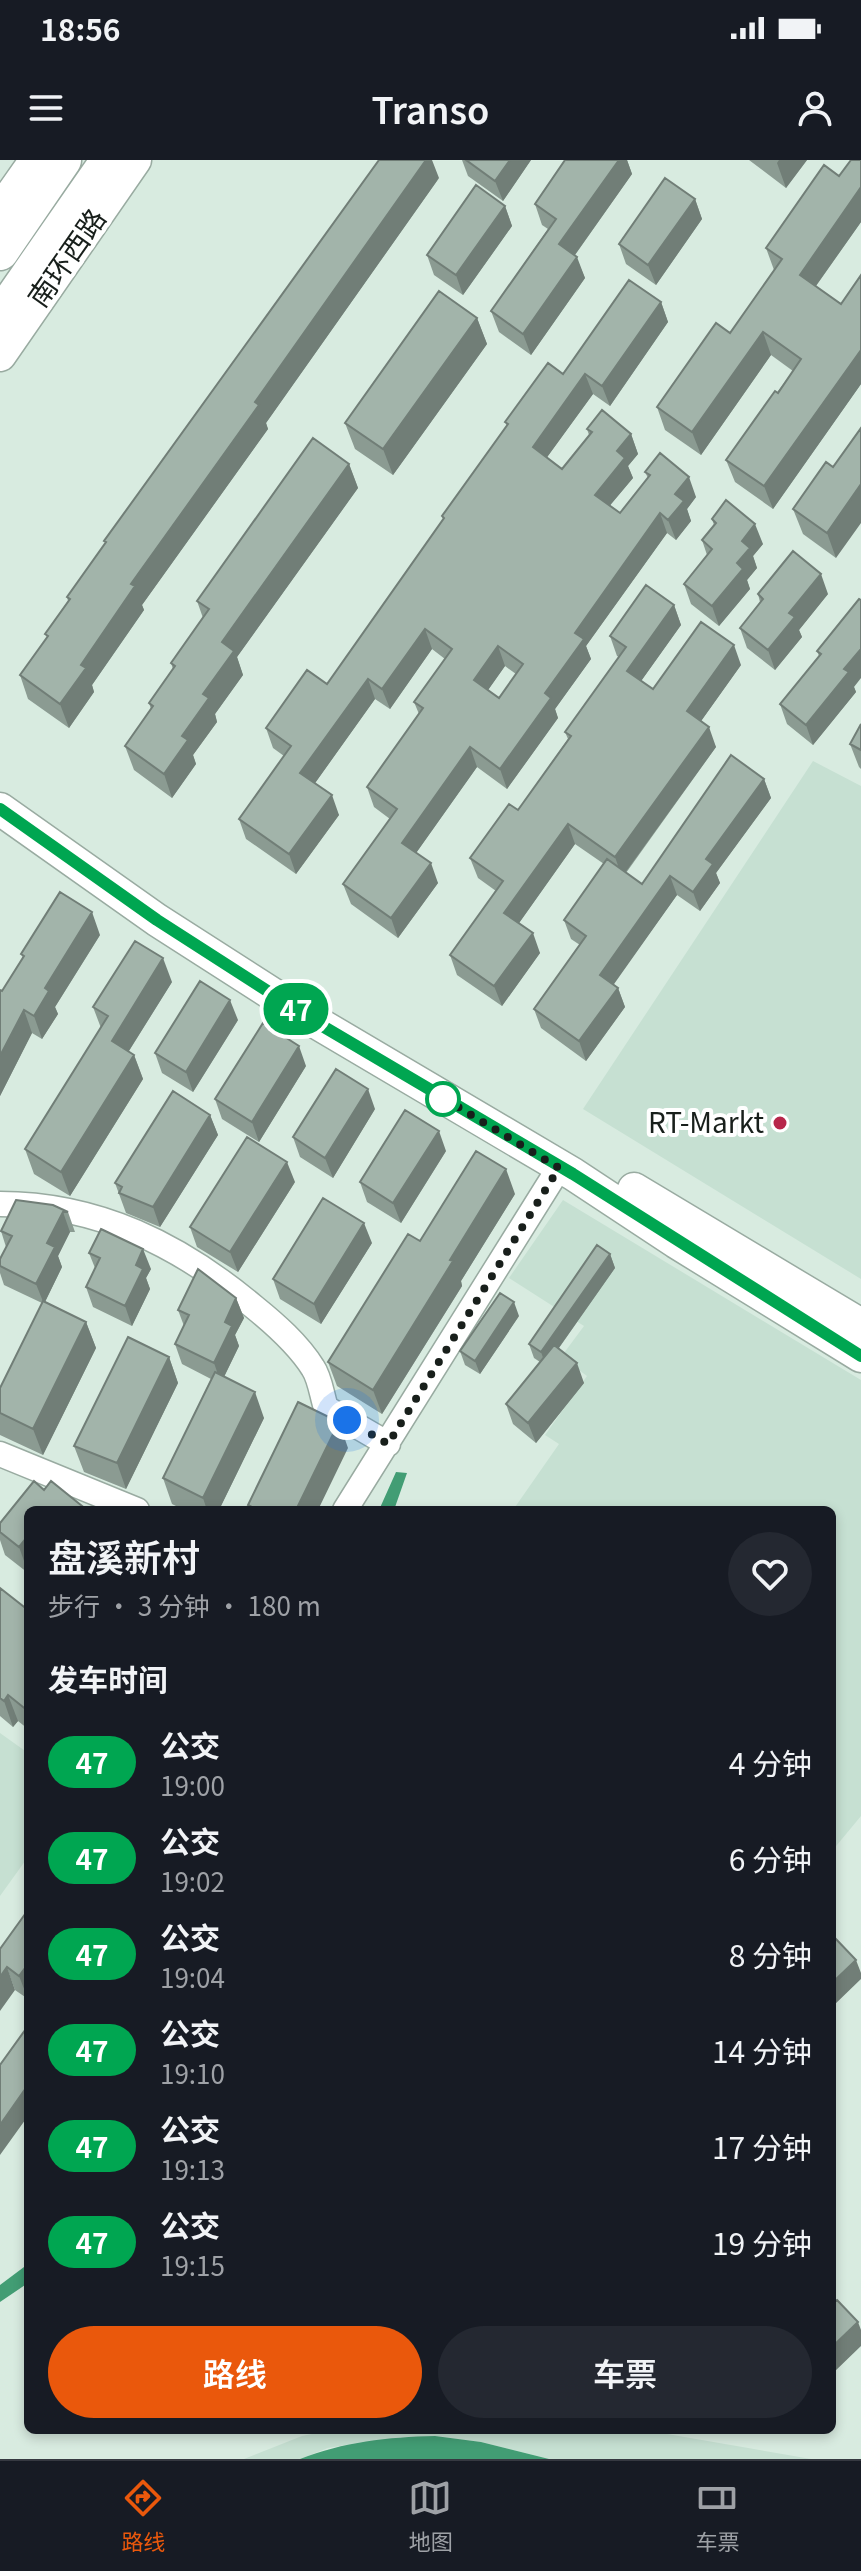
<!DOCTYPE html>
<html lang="zh">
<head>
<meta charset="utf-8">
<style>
	:root { --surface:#171b24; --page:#242831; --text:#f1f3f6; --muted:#9ea1a6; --line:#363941; --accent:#ea580c }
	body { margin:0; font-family:Georgia,"Noto Sans SC",serif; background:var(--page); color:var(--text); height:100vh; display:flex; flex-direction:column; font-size:30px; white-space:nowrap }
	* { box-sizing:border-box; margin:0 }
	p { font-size:26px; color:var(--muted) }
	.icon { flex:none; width:44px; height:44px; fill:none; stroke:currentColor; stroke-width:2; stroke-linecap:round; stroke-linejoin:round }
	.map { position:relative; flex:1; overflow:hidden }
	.drawer { position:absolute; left:24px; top:1346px; width:812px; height:928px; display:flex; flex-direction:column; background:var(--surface); border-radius:12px; box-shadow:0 4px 12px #0003 }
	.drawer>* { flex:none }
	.badge { padding:0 16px; border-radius:26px; font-size:28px; line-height:52px }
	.you { position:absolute; width:40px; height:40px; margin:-20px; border:6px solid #fff; border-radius:50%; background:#1a73e8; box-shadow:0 0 0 12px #1a73e833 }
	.map>.badge { position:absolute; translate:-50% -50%; box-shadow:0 0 0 4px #fff }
	h2 { padding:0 24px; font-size:30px; line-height:72px }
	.round { display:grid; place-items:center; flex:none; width:84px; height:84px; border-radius:42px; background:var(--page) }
	.summary { display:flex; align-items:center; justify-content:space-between; height:136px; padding:0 24px }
	h1 { font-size:38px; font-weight:600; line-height:60px }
	.primary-button { display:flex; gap:16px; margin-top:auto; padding:16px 24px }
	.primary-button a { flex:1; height:92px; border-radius:48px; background:var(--accent); color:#fff; font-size:32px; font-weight:600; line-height:92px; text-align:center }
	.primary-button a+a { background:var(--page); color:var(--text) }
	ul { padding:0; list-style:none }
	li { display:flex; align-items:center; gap:24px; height:96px; padding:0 24px }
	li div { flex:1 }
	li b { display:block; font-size:30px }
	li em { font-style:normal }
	li .badge { min-width:88px; font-weight:700; text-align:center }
	.status { display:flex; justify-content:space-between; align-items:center; height:56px; padding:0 40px; background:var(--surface); direction:ltr }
	.status svg { height:22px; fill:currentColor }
	header { display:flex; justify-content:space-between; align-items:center; height:104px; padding:0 24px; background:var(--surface); font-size:36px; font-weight:600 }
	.menu { display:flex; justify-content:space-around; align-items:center; height:112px; border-top:2px solid var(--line); background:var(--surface); font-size:22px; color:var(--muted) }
	.menu a { display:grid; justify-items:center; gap:4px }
	.menu .current { color:var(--accent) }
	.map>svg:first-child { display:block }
	.built { fill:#c6e0d2 }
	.water { fill:#429d74 }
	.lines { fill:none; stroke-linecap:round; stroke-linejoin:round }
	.minor-casing { stroke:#99aba1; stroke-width:27 }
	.major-casing { stroke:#99aba1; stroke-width:35 }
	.highway-casing { stroke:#99aba1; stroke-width:39 }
	.minor { stroke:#fff; stroke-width:24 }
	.major { stroke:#fff; stroke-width:32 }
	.highway { stroke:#fff; stroke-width:36 }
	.wall { fill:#8b9b92; fill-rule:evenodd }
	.shaded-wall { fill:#717e77 }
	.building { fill:#a2b4aa; stroke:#717e77; stroke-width:2; fill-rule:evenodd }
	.line-casing { stroke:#fff; stroke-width:18 }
	.line { stroke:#00a651; stroke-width:12 }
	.walk { stroke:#181f1b; stroke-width:8; stroke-dasharray:0 14.4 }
	.stop-dot { fill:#fff; stroke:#00a651; stroke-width:4 }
	.poi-dot { fill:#b7264a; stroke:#fff; stroke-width:3 }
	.labels { text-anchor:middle; stroke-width:8; stroke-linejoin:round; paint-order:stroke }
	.street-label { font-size:28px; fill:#181f1b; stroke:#fff }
	.poi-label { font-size:28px; fill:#181f1b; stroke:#fff; text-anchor:end }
</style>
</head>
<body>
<div class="status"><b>18:56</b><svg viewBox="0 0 49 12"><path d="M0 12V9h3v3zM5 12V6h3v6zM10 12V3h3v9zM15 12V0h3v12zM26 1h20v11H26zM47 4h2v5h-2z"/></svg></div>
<header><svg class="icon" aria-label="menu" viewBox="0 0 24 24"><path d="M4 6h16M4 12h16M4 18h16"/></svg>Transo<svg class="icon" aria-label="person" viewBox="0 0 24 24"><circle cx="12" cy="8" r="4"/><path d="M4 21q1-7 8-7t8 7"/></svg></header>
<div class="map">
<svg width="861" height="2299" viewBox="0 0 861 2299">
	<rect width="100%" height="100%" fill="#d8ebe0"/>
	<!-- built -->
	<path class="built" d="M813 601 861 626V1119L583 949Z
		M563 1040 861 1220V1656L832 1691V1350H513L559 1284 545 1275 587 1216 561 1197 584 1166 509 1118Z
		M0 1573 28 1593V1697L0 1736Z
		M332 2270H644L811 2299H549L481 2282 435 2276 363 2282 328 2288 300 2299H244L302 2276Z"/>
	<!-- water -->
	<path class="water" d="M396 1312 407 1313 394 1350H379Z
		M28 2104V2123L0 2142V2125Z
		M435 2276 481 2282 549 2299H300C343 2282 388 2277 435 2276Z"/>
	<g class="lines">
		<!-- minor casing -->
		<g class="minor-casing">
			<path id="minor" d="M0 1044C98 1044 180 1085 254 1147 275 1164 298 1184 313 1208 320 1218 322 1236 326 1248L388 1284
				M0 1294 137 1350
				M345 1350 559 1008"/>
		</g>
		<!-- major casing -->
		<g class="major-casing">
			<path id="major" d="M0 51 36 0
				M0 195 135 0
				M0 649 157 760 319 864 573 1014 676 1082 861 1196
				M634 1029 861 1165"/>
		</g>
		<!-- highway casing -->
		<g class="highway-casing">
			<path id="highway" d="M0 92 63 0
				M0 157 109 0"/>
		</g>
		<!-- minor -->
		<use href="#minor" class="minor"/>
		<!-- major -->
		<use href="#major" class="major"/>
		<!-- highway -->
		<use href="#highway" class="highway"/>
	</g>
	<!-- wall -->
	<path class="wall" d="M462 0H531L503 41 468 16Z
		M565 0H627L632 14 575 95 585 118 531 195 499 172 491 151 548 69 542 65 535 44Z
		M749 0H807L786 28Z
		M861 0V62L816 126 841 144 861 115V224L773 349 735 322 726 300 793 211 771 195 701 295 665 270 657 247 730 173 774 110 766 88 839 16Z
		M439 18 266 263 268 269 142 445 144 450 92 525 94 532 69 568 28 539 20 515 47 477 45 474 68 441 67 437 105 384 104 381Z
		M695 39 702 59 656 125 626 104 619 84Z
		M505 46 512 66 463 135 434 115 427 95Z
		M661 142 668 162 610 246 593 234 547 297 562 309 589 275 587 269 631 274 638 294 628 306 633 318 610 345 620 353 648 318 645 312 696 337 687 349 691 361 676 380 667 373 586 486 591 499 555 549 558 558 507 629 477 607 416 693 438 723 398 778 351 744 343 724 390 659 374 647 367 627 419 554 414 542 445 499 432 489 390 549 375 539 315 623 339 655 296 714 246 679 239 659 284 596 273 588 266 568 327 524 443 359 442 356 507 266 505 262 563 214ZM505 506 516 514 499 538 488 530Z
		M477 158 487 184 393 315 355 289 345 263Z
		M349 304 358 328 237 497 243 515 215 554 217 562 193 595 196 604 172 638 134 610 125 586 151 549 149 543 173 509 171 503 203 458 197 441Z
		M833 307 836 398 803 374 793 349Z
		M712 359 763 384 753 396 757 408 747 420 750 429 719 466 691 444 684 424 707 395 702 380 714 365Z
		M758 434H828L799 470 802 477 775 510 747 488 740 468 760 442Z
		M674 445 681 465 641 521 653 529 741 505 701 561 716 587 626 713 642 724 764 619 771 638 716 713 720 723 700 751 677 735 613 824 618 828 625 847 586 901 541 868 534 849 580 785 571 779 564 760 604 704 575 684 519 763 540 793 502 846 457 815 450 795 496 731 478 718 470 698 518 650 568 579 565 572 619 497 617 496 610 476Z
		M817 491 854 527 856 532 813 585 787 564 780 544 819 496Z
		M861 564V609L859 607 850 584Z
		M100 775 55 847 58 854 42 879 32 873 0 936V830L2 831 23 798 21 794Z
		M172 822 129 891 134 895 143 919 70 1036 34 1014 25 989 101 868 93 847Z
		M238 860 193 932 162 913 155 893Z
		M306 906 259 982 222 959 215 939Z
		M375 949 333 1018 300 997 293 977Z
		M210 955 218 975 160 1067 126 1053 115 1023Z
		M446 991 401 1063 367 1042 360 1022Z
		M295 1022 238 1112 197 1087 190 1067Z
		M515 1034 461 1121 462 1126 382 1254 337 1226 328 1202 420 1081Z
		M16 1040 68 1052 75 1072H70L58 1096 62 1107 45 1142 86 1162 96 1188 43 1295 0 1275V1228L42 1143 4 1125 0 1113V1099L6 1087 1 1071Z
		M372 1083 321 1164 280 1139 273 1119Z
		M89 1093 151 1109 146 1118 150 1129 132 1166 93 1147 86 1127 95 1108Z
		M610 1094 615 1108 559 1188 584 1223 536 1283 513 1264 506 1244 540 1202 534 1198 529 1184Z
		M236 1138 244 1158 235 1175 239 1186 224 1217 264 1258 219 1350H184L172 1344 163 1318 211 1219 182 1204 175 1184 184 1166 178 1150Z
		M519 1156 480 1214 465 1205 460 1191Z
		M169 1197 178 1223 126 1329 84 1312 74 1286Z
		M28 1350V1413L5 1395 0 1380V1363Z
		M0 1428 28 1450V1569L18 1561 13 1567 0 1556Z
		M28 1750V1839L15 1830 0 1789Z"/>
	<!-- shaded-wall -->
	<path class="shaded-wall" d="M426 0H432L439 18 266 263 268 269 142 445 144 450 92 525 94 532 69 568 60 544 81 505 131 424 255 242Z
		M510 0H531L503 41 495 21Z
		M619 0H627L632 14 567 106 559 84Z
		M779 0H807L786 28 777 3Z
		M861 27V62L808 137 800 115Z
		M695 39 702 59 656 125 648 105Z
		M505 46 512 66 463 135 456 115Z
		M577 97 585 118 531 195 523 174Z
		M661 142 668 162 610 246 602 226Z
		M477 158 487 184 393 315 383 289Z
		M763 172 771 195 701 295 692 272Z
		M861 190V224L773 349 764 326Z
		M585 214 593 234 540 307 533 287Z
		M631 274 638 294 628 306 633 318 602 355 595 335 617 291Z
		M349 304 358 328 237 497 243 515 215 554 217 562 193 595 196 604 172 638 164 614 203 534 222 482Z
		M689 317 696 337 687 349 691 361 676 380 668 360 675 334Z
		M861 324V363L836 398 827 373Z
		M660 353 667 373 586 486 591 499 555 549 558 558 507 629 500 609 545 533 575 473Z
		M755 364 763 384 753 396 757 408 747 420 750 429 719 466 712 446 737 403 742 381Z
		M821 414 828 434 799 470 802 477 775 510 768 490 789 453Z
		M674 445 681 465 634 531 627 511Z
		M425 469 432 489 390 549 382 529Z
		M734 485 741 505 694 571 687 551Z
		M498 486 505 506 481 540 474 520Z
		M861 489V518L854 527 856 532 813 585 806 565 844 509Z
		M368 519 375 539 308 633 300 613Z
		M709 567 716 587 622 717 615 697Z
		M470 587 477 607 409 703 402 683Z
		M764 619 771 638 716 713 720 723 700 751 693 732 706 699Z
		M332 635 339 655 296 714 289 694Z
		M568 664 575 684 512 773 504 753Z
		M431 703 438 723 398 778 391 758Z
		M670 716 677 735 607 834 600 815Z
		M92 752 100 775 55 847 58 854 42 879 34 856 45 828Z
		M533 773 540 793 502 846 494 826Z
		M163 798 172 822 120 905 112 881Z
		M618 828 625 847 586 901 579 881Z
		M230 840 238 860 193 932 186 912Z
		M24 850 32 873 0 936V896Z
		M299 886 306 906 259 982 252 962Z
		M134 895 143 919 70 1036 61 1012Z
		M368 929 375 949 333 1018 325 998Z
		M210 955 218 975 160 1067 153 1047Z
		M439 971 446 991 401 1063 393 1043Z
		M287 1002 295 1022 238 1112 230 1092Z
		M506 1009 515 1034 461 1121 462 1126 382 1254 373 1230 450 1100Z
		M63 1052 70 1072 58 1096 62 1107 44 1144 36 1124 47 1083Z
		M364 1063 372 1083 321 1164 314 1144Z
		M143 1089 151 1109 146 1118 150 1129 132 1166 125 1146 136 1105Z
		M610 1094 615 1108 546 1206 541 1192Z
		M236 1138 244 1158 235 1175 239 1186 221 1223 214 1203 225 1162Z
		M514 1142 519 1156 480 1214 475 1201Z
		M86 1162 96 1188 43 1295 33 1269Z
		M169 1197 178 1223 126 1329 117 1303Z
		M577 1203 584 1223 536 1283 528 1263Z
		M255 1232 264 1258 219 1350H207L203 1338Z
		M339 1262 348 1288 318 1350H296Z
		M28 1376V1412L19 1387Z
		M8 1535 18 1561 13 1567 4 1541Z
		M856 1800 861 1813V1819L832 1847V1823Z
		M28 1804V1839L19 1816Z
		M7 1807 15 1830 0 1851V1817Z
		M28 1925V1956L0 1995V1965Z
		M858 2162 861 2170V2186L832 2214V2187Z"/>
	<!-- building -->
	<path class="building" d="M379 0H426L255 242 259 245 131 424 135 426 81 505 86 508 60 544 20 515 48 476 45 474 70 439 67 437 106 382 104 381Z
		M466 0H510L495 21Z
		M565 0H619L559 84 577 97 523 174 491 151 556 59 535 44Z
		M851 0H861V27L800 115 841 144 861 115V190L764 326 726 300 775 231 778 233 801 199 763 172 692 272 657 247 716 163 730 173 782 99 766 88 824 5 839 16Z
		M665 18 695 39 648 105 619 84Z
		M476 25 505 46 456 115 427 95Z
		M629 120 661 142 602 226 585 214 533 287 562 309 592 272 587 269 602 250 631 274 617 291 625 298 595 335 620 353 650 315 645 312 660 293 689 317 675 334 684 341 668 360 660 353 575 473 584 479 545 533 551 538 500 609 470 587 402 683 431 703 391 758 343 724 397 649 367 627 423 548 414 542 452 489 425 469 382 529 368 519 300 613 332 635 289 694 239 659 291 586 266 568 307 510 327 524 444 358 442 356 508 264 505 262 548 203 563 214ZM498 486 523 504 499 538 474 520Z
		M439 131 477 158 383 289 345 263Z
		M861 268V324L827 373 793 349 826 302 833 307Z
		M313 278 349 304 222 482 234 491 203 534 209 538 182 576 188 580 164 614 125 586 153 546 149 543 175 506 171 503 209 449 197 441Z
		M726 340 755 364 742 381 750 388 737 403 743 409 712 446 684 424 712 389 702 380 716 363 712 359Z
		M793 391 821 414 789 453 795 457 768 490 740 468 763 439 758 434Z
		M646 425 674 445 627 511 653 529 701 462 734 485 687 551 709 567 615 697 568 664 504 753 533 773 494 826 450 795 503 721 470 698 509 644 518 650 571 576 565 572 626 487 610 476Z
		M859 439 861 440V489L844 509 849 512 806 565 780 544 821 494 817 491Z
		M861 564V590L850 584Z
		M731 595 764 619 706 699 713 704 693 732 670 716 600 815 618 828 579 881 534 849 586 776 564 760 607 699 642 724Z
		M60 732 92 752 45 828 49 831 34 856 24 850 0 896V830L2 831 24 796 21 794Z
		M135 781 163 798 112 881 134 895 61 1012 25 989 108 856 93 847Z
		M200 821 230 840 186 912 155 893Z
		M263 863 299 886 252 962 215 939Z
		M336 909 368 929 325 998 293 977Z
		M173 931 210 955 153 1047 119 1033 122 1027 115 1023Z
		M405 950 439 971 393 1043 360 1022Z
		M247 977 287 1002 230 1092 190 1067Z
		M476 991 506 1009 450 1100 453 1101 373 1230 328 1202 408 1074 420 1081Z
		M323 1038 364 1063 314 1144 273 1119Z
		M16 1040 53 1045 68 1052H63L47 1083 55 1087 36 1124 0 1106V1099L12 1076 1 1071Z
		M101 1069 143 1089 136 1105 143 1109 125 1146 86 1127 100 1098 89 1093Z
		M597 1085 610 1094 541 1192 529 1184Z
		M198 1109 236 1138 225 1162 232 1166 214 1203 175 1184 189 1155 178 1150Z
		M500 1133 514 1142 475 1201 460 1191Z
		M43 1141 86 1162 33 1269 0 1253V1228Z
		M128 1177 169 1197 117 1303 74 1286Z
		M554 1185 577 1203 528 1263 506 1244Z
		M215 1212 255 1232 203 1338 163 1318Z
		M298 1242 339 1262 296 1350H258L248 1345Z
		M34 1321 44 1330 51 1321 87 1350H28V1376L19 1387 0 1372V1363Z
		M0 1428 28 1450V1551L8 1535 4 1541 0 1538Z
		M28 1750V1804L19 1816 7 1807 0 1817V1789Z
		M834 1777 856 1800 832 1823V1778Z
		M28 1866V1925L0 1965V1905Z
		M837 2140 858 2162 832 2187V2144Z"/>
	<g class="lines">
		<!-- line casing -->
		<g class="line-casing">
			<path id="line" d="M0 649 157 760 319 864 573 1014 861 1196"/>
		</g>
		<!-- line -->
		<use href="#line" class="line"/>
		<!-- walk -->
		<path class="walk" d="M347 1260 388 1284 559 1008 435 933 443 939"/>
	</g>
	<!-- markers -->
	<circle class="stop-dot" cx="443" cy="939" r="16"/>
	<circle class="poi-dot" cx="780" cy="963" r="8"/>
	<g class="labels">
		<!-- street labels -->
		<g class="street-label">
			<text transform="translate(67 98) rotate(-55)" y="10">南环西路</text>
		</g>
		<!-- poi labels -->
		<g class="poi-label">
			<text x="764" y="973">RT-Markt</text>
		</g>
	</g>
</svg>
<div class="you" style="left:347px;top:1260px"></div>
<b class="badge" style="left:296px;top:849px;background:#00a651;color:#fff">47</b>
<section class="drawer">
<div class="summary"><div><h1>盘溪新村</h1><p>步行 · 3 分钟 · 180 m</p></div><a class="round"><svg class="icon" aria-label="heart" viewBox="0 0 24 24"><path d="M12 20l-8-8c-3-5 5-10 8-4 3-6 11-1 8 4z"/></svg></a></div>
<h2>发车时间</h2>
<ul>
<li><span class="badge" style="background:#00a651;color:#fff">47</span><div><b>公交</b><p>19:00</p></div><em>4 分钟</em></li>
<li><span class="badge" style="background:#00a651;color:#fff">47</span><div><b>公交</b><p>19:02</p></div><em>6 分钟</em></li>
<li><span class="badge" style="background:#00a651;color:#fff">47</span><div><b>公交</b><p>19:04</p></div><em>8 分钟</em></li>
<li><span class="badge" style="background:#00a651;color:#fff">47</span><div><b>公交</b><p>19:10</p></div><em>14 分钟</em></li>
<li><span class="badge" style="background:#00a651;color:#fff">47</span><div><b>公交</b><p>19:13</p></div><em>17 分钟</em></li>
<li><span class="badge" style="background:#00a651;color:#fff">47</span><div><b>公交</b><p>19:15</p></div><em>19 分钟</em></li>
</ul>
<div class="primary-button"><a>路线</a><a>车票</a></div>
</section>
</div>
<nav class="menu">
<a class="current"><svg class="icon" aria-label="directions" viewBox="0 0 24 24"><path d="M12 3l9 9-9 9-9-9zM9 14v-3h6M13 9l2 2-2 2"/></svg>路线</a>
<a><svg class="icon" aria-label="map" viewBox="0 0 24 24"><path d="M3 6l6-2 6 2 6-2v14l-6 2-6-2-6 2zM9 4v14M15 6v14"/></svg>地图</a>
<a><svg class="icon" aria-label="tickets" viewBox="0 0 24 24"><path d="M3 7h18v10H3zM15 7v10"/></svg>车票</a>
</nav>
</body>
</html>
